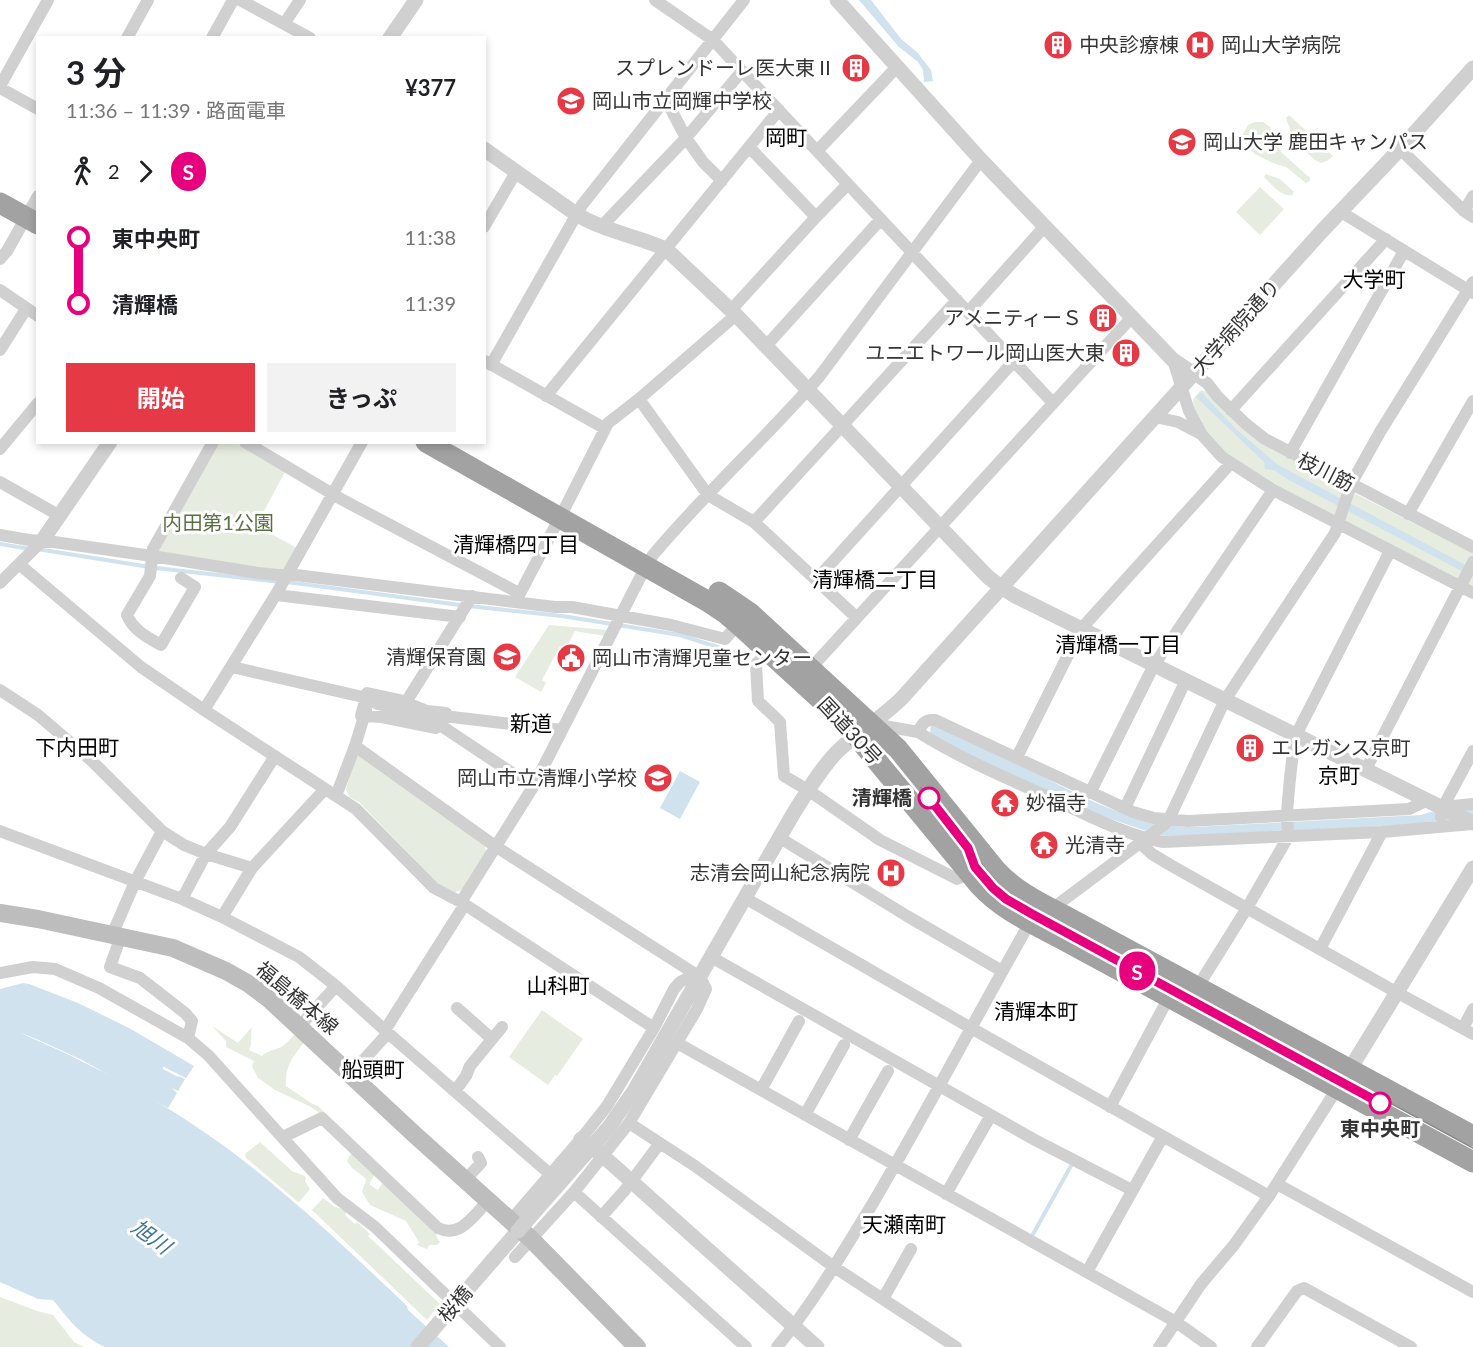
<!DOCTYPE html>
<html lang="ja">
<head>
<meta charset="utf-8">
<style>
	:root { --surface:#fff; --page:#f2f2f2; --text:#202124; --muted:#757577; --accent:#e63946 }
	body { margin:0; font-family:Lato,"Noto Sans JP",sans-serif; background:var(--page); color:var(--text); height:100vh; display:flex; flex-direction:column; font-size:22px; white-space:nowrap }
	* { box-sizing:border-box; margin:0 }
	p { font-size:20px; color:var(--muted) }
	.icon { flex:none; width:33px; height:33px; fill:none; stroke:currentColor; stroke-width:2; stroke-linecap:round; stroke-linejoin:round }
	.map { position:relative; flex:1; overflow:hidden }
	.panel { position:absolute; left:36px; top:36px; width:450px; height:408px; display:flex; flex-direction:column; background:var(--surface); border-radius:0px; box-shadow:0 3px 9px #0003 }
	.panel>* { flex:none }
	.badge { padding:0 12px; border-radius:20px; font-size:21px; line-height:39px }
	.map>.badge { position:absolute; translate:-50% -50%; box-shadow:0 0 0 3px #fff }
	.legs { display:flex; align-items:center; gap:9px; height:66px; padding:0 30px; font-size:20px }
	.legs p { margin-inline-start:auto }
	.headline { display:flex; align-items:center; justify-content:space-between; height:102px; padding:0 30px }
	h1 { font-size:33px; font-weight:700; line-height:45px }
	.primary-button { display:flex; gap:12px; margin-top:auto; padding:12px 30px }
	.primary-button a { flex:1; height:69px; border-radius:0px; background:var(--accent); color:#fff; font-size:24px; font-weight:700; line-height:69px; text-align:center }
	.primary-button a+a { background:var(--page); color:var(--text) }
	ul { padding:0 30px; list-style:none }
	li { display:flex; align-items:center; gap:21px; height:66px; font-size:22px }
	li i { display:grid; place-items:center; width:9px; height:100%; margin:0 8px; background:currentColor }
	li i::after { content:''; width:15px; height:15px; margin:-8px; border:4px solid; border-radius:50%; background:var(--surface) }
	li p { margin-inline-start:auto }
	li:first-child i { background:linear-gradient(#0000 50%,currentColor 0) }
	li:last-child i { background:linear-gradient(currentColor 50%,#0000 0) }
	.map>svg:first-child { display:block }
	.green { fill:#e6ecdf }
	.water { fill:#cfe2ee }
	.lines { fill:none; stroke-linecap:round; stroke-linejoin:round }
	.stream { stroke:#cfe2ee; stroke-width:4 }
	.minor { stroke:#d0d0d0; stroke-width:12 }
	.tertiary { stroke:#d0d0d0; stroke-width:15 }
	.secondary { stroke:#bdbdbd; stroke-width:18 }
	.trunk { stroke:#a2a2a2; stroke-width:21 }
	.tram { stroke:#888; stroke-width:1.5 }
	.tertiary-bridge { stroke:#d0d0d0; stroke-width:15 }
	.line-1-casing { stroke:#fff; stroke-width:14 }
	.line-1 { stroke:#e6007e; stroke-width:9 }
	.stop-1-dot { fill:#fff; stroke:#e6007e; stroke-width:3 }
	.labels { text-anchor:middle; stroke-width:6; stroke-linejoin:round; paint-order:stroke }
	.poi-label { font-size:20px; fill:#333; stroke:#fff; text-anchor:start }
	.street-label { font-size:20px; fill:#333; stroke:#fff }
	.park-label { font-size:20px; fill:#56703f; stroke:#fff }
	.stop-label { font-size:20px; font-weight:bold; fill:#333; stroke:#fff; text-anchor:end }
	.neighbourhood-label { font-size:21px; fill:#000; stroke:#fff }
	.water-label { font-size:21px; font-style:italic; fill:#3f7597; stroke:#fff }
</style>
</head>
<body>
<div class="map">
<svg width="1473" height="1347" viewBox="0 0 1473 1347">
	<rect width="100%" height="100%" fill="#fff"/>
	<!-- green -->
	<path class="green" d="M1289 115 1333 156 1327 161 1321 163 1315 160 1294 141 1286 118Z
		M1254 122H1263L1270 127 1277 145 1282 153 1310 178V181L1306 183 1286 167 1273 163 1255 154 1247 147 1242 136 1248 125Z
		M1266 174 1280 179 1294 192 1292 195C1281 197 1272 185 1264 177Z
		M1260 187 1284 209 1260 235 1236 212Z
		M1201 390 1207 392 1293 459 1354 493 1473 553V588L1276 486 1236 460 1221 449 1210 437 1194 413 1193 399Z
		M217 443H236L285 472 256 526 297 548 285 568 276 571 159 554 158 550Z
		M549 625 608 630 605 636 575 631 567 646H560L542 680 546 683 541 692 515 677Z
		M360 755 485 843 486 852 462 890 455 892 437 883 359 802 349 797 346 789 356 757Z
		M542 1010 583 1039 557 1076 555 1075 548 1085 509 1057Z
		M212 1026 238 1043 252 1027C250 1035 253 1042 249 1050L262 1056C268 1049 278 1051 285 1044 289 1041 293 1036 296 1032L305 1041C293 1057 285 1065 286 1086L311 1103 318 1106 343 1130 311 1107 275 1090 258 1078 252 1066 254 1061 226 1047V1041Z
		M260 1142 292 1171 305 1176 306 1179 305 1181 310 1189 300 1201 298 1202 246 1158 245 1156 246 1153Z
		M352 1154 375 1174 370 1182V1185L378 1190 383 1182 437 1234 436 1236 440 1242 437 1245H429L427 1249 417 1245 419 1242 406 1221 370 1205 362 1192 366 1180 364 1177 352 1168 347 1161 349 1156Z
		M323 1198 335 1207 342 1209 347 1212 345 1215 355 1224 357 1222 370 1234 368 1236 440 1304 427 1320 312 1210Z
		M0 1297 37 1311 53 1315 74 1342 84 1347H0Z"/>
	<!-- water -->
	<path class="water" d="M859 0H871L901 39 917 52 931 70 933 81 924 82 923 70 918 62 898 46Z
		M1201 392 1236 429 1278 465 1473 569V577L1289 480 1274 470 1265 469 1264 462 1196 397Z
		M931 724C959 737 987 749 1015 762 1072 791 1129 826 1194 827L1421 815 1430 812 1473 808V820L1281 833 1161 836 1102 816 1007 774 930 734Z
		M680 771 700 782 680 819 660 808Z
		M23 983 29 984 78 1003 129 1028 194 1066 186 1078 164 1067H163V1069L178 1077 179 1076 185 1079 178 1091 172 1088 177 1093 168 1108 82 1060 41 1041 19 1032C39 1042 61 1050 81 1061 124 1082 167 1106 207 1134 279 1184 344 1246 407 1306L408 1310 449 1347H105C80 1335 70 1321 53 1300L38 1299 0 1282V989Z"/>
	<g class="lines">
		<!-- stream -->
		<path class="stream" d="M0 544 30 549
			M37 549 156 568 280 582
			M287 582 460 605 562 616 680 635 742 655
			M1032 1236 1072 1164"/>
		<!-- minor -->
		<path class="minor" d="M240 0 310 38
			M655 0 713 40 1053 403
			M284 24 300 0
			M127 38 148 0
			M212 38 233 0
			M0 86 48 0
			M0 88 38 109
			M666 100 686 138 703 162 722 181
			M749 147 816 217
			M1400 149 1464 211 1473 217
			M817 151 897 67
			M1464 211 1473 196
			M1341 212 1473 293
			M484 227 516 172
			M601 227 686 138 742 71
			M0 259 7 251 38 196
			M0 290 38 316
			M731 310 816 217 848 184
			M968 312 1045 226
			M766 346 881 219
			M0 350 26 309
			M1173 360 1189 411 1202 435 1222 457 1273 490 1473 593
			M485 361 604 428
			M491 365 582 205 744 0
			M1194 374 1207 383 1218 397 1246 424 1265 439 1473 547
			M546 396 779 110
			M639 399 708 495 754 522 857 618
			M1231 410 1386 239
			M1155 417 1178 422 1201 434
			M245 442 341 499 519 593
			M0 449 38 403
			M1290 453 1404 251
			M0 482 60 516
			M1408 514 1473 401
			M754 522 957 300
			M0 535 29 540 54 542 152 556 258 573 278 575H296L555 607H572L671 625 725 639 738 624
			M20 565 141 667 204 710 356 809 434 888 461 902 654 1028
			M181 578 195 587 161 645C147 637 133 630 127 615L150 576 153 549 213 442
			M816 580 1014 361
			M0 583 42 541
			M276 595 460 617
			M516 601 570 498 608 423 639 399 736 315
			M769 651 756 664 758 701 780 722 784 776 808 790 880 840 957 879 969 873
			M232 667 363 697 378 704 427 714 562 730
			M811 668 1132 317
			M0 690 38 715 92 761 162 831 184 845 206 854 252 868
			M367 693 400 700 427 711 446 713 443 721 436 728 382 717 361 716Z
			M403 707 472 596
			M204 710 278 591 362 442
			M434 721 533 787
			M873 724 918 732C922 724 925 719 935 720L1133 812 1154 818 1188 821 1409 809 1428 800
			M918 732C961 759 1009 779 1055 800 1090 816 1125 835 1163 842L1382 832
			M355 746 495 846 700 977 706 989 697 1009 629 1123 574 1192 515 1257
			M1017 757 1081 629 1230 464
			M1366 769 1473 562
			M1090 793 1154 665 1273 490
			M336 796 355 746 366 710
			M1443 807 1473 804
			M1125 808 1186 680
			M1441 817 1443 807 1473 751
			M0 831 182 899 222 917 299 957 336 986 388 1033 550 1174
			M780 838 907 916 1002 971
			M1140 843 1152 854 1172 866 1396 992 1473 1034
			M745 898 971 1028 1269 1196
			M182 899 206 854 230 827 275 756
			M461 902 533 787 646 566 653 555C705 493 766 438 819 377L981 160
			M1049 911 1152 834 1166 823 1169 819 1225 700 1335 533 1351 484 1380 432 1473 282
			M222 917 252 868 325 789
			M112 935 135 882 162 831
			M121 936 110 967 140 978 185 1013 192 1021 188 1038
			M1320 949 1382 832 1473 824
			M711 957 1035 1140 1132 1190
			M0 973 33 967 55 969 99 988 188 1038 208 1055 337 1198 375 1227 500 1347
			M1197 988 1247 908 1288 837C1289 829 1286 821 1287 813 1289 787 1291 760 1296 735L1390 551
			M457 1008 492 1039
			M299 1027 336 986
			M1463 1028 1473 1009
			M385 1030 465 904
			M677 1043 1176 1322 1211 1347
			M350 1075 388 1033
			M761 1090 799 1021
			M455 1091 466 1076 470 1066 502 1027
			M1110 1107 1169 997
			M805 1115 844 1045
			M629 1123 695 1166 834 1267 956 1347
			M283 1137 322 1118 438 1228C460 1239 474 1215 488 1201
			M849 1140 888 1071
			M465 1180 481 1163 478 1157
			M1277 1184 1473 1292
			M574 1192 746 1347
			M946 1194 991 1115
			M601 1217 625 1190 660 1143
			M510 1221 581 1139 607 1106 654 1028 674 989 680 982 686 979 700 977
			M1087 1272 1163 1136
			M883 1299 911 1249
			M777 1347C814 1302 843 1252 873 1203 926 1113 974 1021 1025 931L1036 921
			M1159 1347 1201 1284 1234 1245 1269 1196 1340 1084
			M1257 1347 1297 1291 1304 1288 1411 1347"/>
		<!-- tertiary -->
		<path class="tertiary" d="M837 0 981 160 1173 360 1194 374
			M390 38 416 0
			M484 149 576 214C604 231 637 236 666 249L736 315 988 577 1001 587 1015 596 1473 823
			M42 541 110 442
			M1350 1069 1473 868
			M581 1139 603 1156 817 1347
			M597 1141 609 1127 634 1091 793 814C806 794 820 769 837 752 857 732 882 718 902 698L1322 231 1400 149 1473 68
			M536 1210 588 1151
			M492 1261 518 1231"/>
		<!-- secondary -->
		<path class="secondary" d="M0 913 38 919 173 948 226 971 249 984 269 999 414 1134 532 1240 637 1347"/>
		<!-- trunk -->
		<path class="trunk" d="M0 203 38 224
			M426 442 707 601 725 613 738 624 844 721 980 886C1002 910 1032 923 1060 938L1473 1162
			M719 592 750 613 898 749 996 870C1017 893 1044 905 1071 919L1473 1136"/>
		<!-- tram -->
		<path class="tram" d="M921 788 968 848 999 885 1010 894 1044 915 1473 1148"/>
		<!-- tertiary-bridge -->
		<path class="tertiary-bridge" d="M588 1151 597 1141
			M518 1231 536 1210
			M418 1347 492 1261"/>
	</g>
	<g class="lines">
		<!-- line-1 casing -->
		<g class="line-1-casing">
			<path id="line-1" d="M929 798 968 848 975 867 993 888 1006 899 1032 914 1380 1103"/>
		</g>
		<!-- line-1 -->
		<use href="#line-1" class="line-1"/>
	</g>
	<!-- icons -->
	<defs>
		<g id="building-disc" transform="scale(1.5)"><circle r="9.5" fill="#e63946" stroke="#fff"/><path d="M-4-6H4V6H1V3H-1V6H-4ZM-2.5-4.3h1.7v1.8h-1.7ZM.8-4.3h1.7v1.8H.8ZM-2.5-1h1.7V.8h-1.7ZM.8-1h1.7V.8H.8Z" fill="#fff"/></g>
		<g id="hospital-disc" transform="scale(1.5)"><circle r="9.5" fill="#e63946" stroke="#fff"/><path d="M-5-5h3v3.5h4V-5h3V5h-3V1.5h-4V5h-3Z" fill="#fff"/></g>
		<g id="school-disc" transform="scale(1.5)"><circle r="9.5" fill="#e63946" stroke="#fff"/><path d="M0-5L7-2L0 1L-7-2ZM-4 1L0 2.5L4 1V4Q0 6-4 4Z" fill="#fff"/></g>
		<g id="university-disc" transform="scale(1.5)"><circle r="9.5" fill="#e63946" stroke="#fff"/><path d="M0-5L7-2L0 1L-7-2ZM-4 1L0 2.5L4 1V4Q0 6-4 4Z" fill="#fff"/></g>
		<g id="civic-disc" transform="scale(1.5)"><circle r="9.5" fill="#e63946" stroke="#fff"/><path d="M-.6-6.5H3V-4.5H.6V-3L4-1V1h2V6H-6V1h2V-1L-.6-3ZM-1.2 2.5V6h2.4V2.5Z" fill="#fff"/></g>
		<g id="temple-disc" transform="scale(1.5)"><circle r="9.5" fill="#e63946" stroke="#fff"/><path d="M0-6L5-2H3V0L6.5 2.5H4V6H1.5V3h-3V6H-4V2.5H-6.5L-3 0V-2H-5Z" fill="#fff"/></g>
	</defs>
	<g fill-rule="evenodd">
		<use href="#building-disc" x="1058" y="45"/>
		<use href="#hospital-disc" x="1200" y="45"/>
		<use href="#building-disc" x="856" y="68"/>
		<use href="#school-disc" x="571" y="101"/>
		<use href="#university-disc" x="1182" y="142"/>
		<use href="#building-disc" x="1103" y="318"/>
		<use href="#building-disc" x="1126" y="353"/>
		<use href="#school-disc" x="507" y="657"/>
		<use href="#civic-disc" x="571" y="658"/>
		<use href="#building-disc" x="1250" y="748"/>
		<use href="#school-disc" x="658" y="778"/>
		<use href="#temple-disc" x="1005" y="803"/>
		<use href="#temple-disc" x="1044" y="845"/>
		<use href="#hospital-disc" x="891" y="873"/>
	</g>
	<!-- markers -->
	<g class="stop-1-dot">
		<circle cx="929" cy="798" r="10"/>
		<circle cx="1380" cy="1103" r="10"/>
	</g>
	<g class="labels">
		<!-- poi labels -->
		<g class="poi-label">
			<text x="1079" y="52">中央診療棟</text>
			<text x="1221" y="52">岡山大学病院</text>
			<text x="835" y="75" text-anchor="end">スプレンドーレ医大東Ⅱ</text>
			<text x="592" y="108">岡山市立岡輝中学校</text>
			<text x="1203" y="149">岡山大学 鹿田キャンパス</text>
			<text x="1082" y="325" text-anchor="end">アメニティーＳ</text>
			<text x="1105" y="360" text-anchor="end">ユニエトワール岡山医大東</text>
			<text x="486" y="664" text-anchor="end">清輝保育園</text>
			<text x="592" y="665">岡山市清輝児童センター</text>
			<text x="1271" y="755">エレガンス京町</text>
			<text x="637" y="785" text-anchor="end">岡山市立清輝小学校</text>
			<text x="1026" y="810">妙福寺</text>
			<text x="1065" y="852">光清寺</text>
			<text x="870" y="880" text-anchor="end">志清会岡山紀念病院</text>
		</g>
		<!-- street labels -->
		<g class="street-label">
			<text transform="translate(1236 327) rotate(-48)" y="7">大学病院通り</text>
			<text transform="translate(1326 472) rotate(27)" y="7">枝川筋</text>
			<text transform="translate(850 731) rotate(47)" y="7">国道30号</text>
			<text transform="translate(297 998) rotate(40)" y="7">福島橋本線</text>
			<text transform="translate(455 1304) rotate(-49)" y="7">桜橋</text>
		</g>
		<!-- park labels -->
		<g class="park-label">
			<text x="218" y="530">内田第1公園</text>
		</g>
		<!-- stop labels -->
		<g class="stop-label">
			<text x="912" y="805">清輝橋</text>
			<text x="1380" y="1136" text-anchor="middle">東中央町</text>
		</g>
		<!-- neighbourhood labels -->
		<g class="neighbourhood-label">
			<text x="786" y="145">岡町</text>
			<text x="1374" y="287">大学町</text>
			<text x="516" y="552">清輝橋四丁目</text>
			<text x="875" y="587">清輝橋二丁目</text>
			<text x="1118" y="652">清輝橋一丁目</text>
			<text x="531" y="731">新道</text>
			<text x="77" y="755">下内田町</text>
			<text x="1339" y="783">京町</text>
			<text x="558" y="993">山科町</text>
			<text x="1036" y="1019">清輝本町</text>
			<text x="373" y="1077">船頭町</text>
			<text x="904" y="1232">天瀬南町</text>
		</g>
		<!-- water labels -->
		<g class="water-label">
			<text transform="translate(151 1237) rotate(36)" y="7">旭川</text>
		</g>
	</g>
</svg>
<b class="badge" style="left:1137px;top:971px;background:#e6007e;color:#fff">S</b>
<section class="panel">
<div class="headline"><div><h1>3 分</h1><p>11:36 – 11:39 · 路面電車</p></div><b>¥377</b></div>
<div class="legs"><svg class="icon" aria-label="walk" viewBox="0 0 24 24"><circle cx="13" cy="4" r="2"/><path d="M13 8l-2 6 4 7M11 14l-3 7M7 12l3-4h3l4 4"/></svg>2<svg class="icon" aria-label="forward" viewBox="0 0 24 24"><path d="M9 5l7 7-7 7"/></svg><b class="badge" style="background:#e6007e;color:#fff">S</b></div>
<ul>
<li><i style="color:#e6007e"></i><b>東中央町</b><p>11:38</p></li>
<li><i style="color:#e6007e"></i><b>清輝橋</b><p>11:39</p></li>
</ul>
<div class="primary-button"><a>開始</a><a>きっぷ</a></div>
</section>
</div>
</body>
</html>
